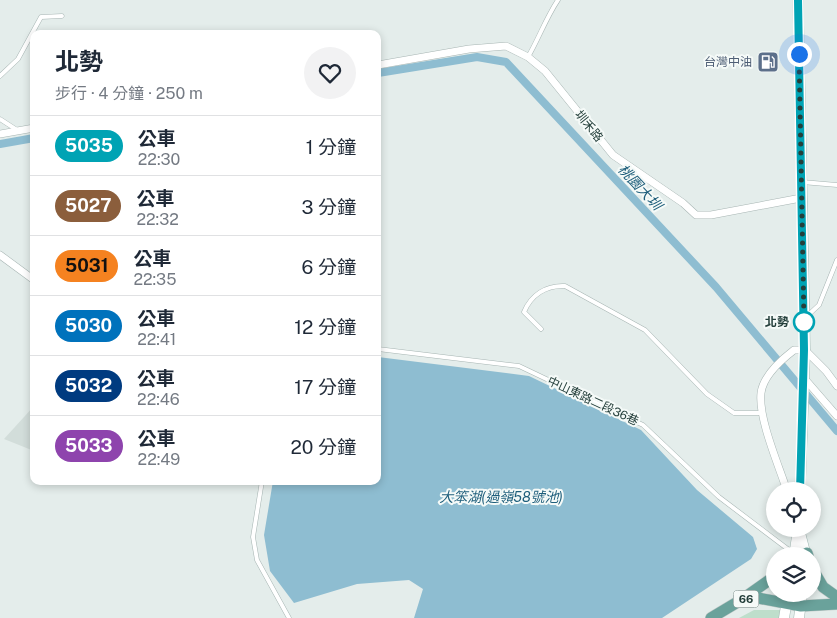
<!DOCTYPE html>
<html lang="zh-TW">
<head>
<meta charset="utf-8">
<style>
	:root { --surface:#fff; --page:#f2f2f3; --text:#1f2937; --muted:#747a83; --line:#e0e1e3 }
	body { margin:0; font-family:"Public Sans","Noto Sans TC",sans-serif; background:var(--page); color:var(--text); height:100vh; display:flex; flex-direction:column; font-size:19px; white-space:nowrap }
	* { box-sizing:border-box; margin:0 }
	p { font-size:16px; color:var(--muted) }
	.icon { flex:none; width:28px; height:28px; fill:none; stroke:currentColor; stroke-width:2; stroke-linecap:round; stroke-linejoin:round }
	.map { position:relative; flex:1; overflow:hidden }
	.sheet { position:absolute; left:30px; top:30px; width:351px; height:455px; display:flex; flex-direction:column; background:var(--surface); border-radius:10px; box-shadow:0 2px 8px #0003 }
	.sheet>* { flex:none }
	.badge { padding:0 10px; border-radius:16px; font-size:18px; line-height:32px }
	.controls { position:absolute; left:766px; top:482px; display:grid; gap:10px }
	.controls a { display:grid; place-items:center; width:55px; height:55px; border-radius:50%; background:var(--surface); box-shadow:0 2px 8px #0003; font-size:25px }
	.you { position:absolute; width:25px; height:25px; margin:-12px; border:4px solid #fff; border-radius:50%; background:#1a73e8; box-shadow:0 0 0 8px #1a73e833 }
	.map>.badge { position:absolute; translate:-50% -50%; box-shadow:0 0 0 2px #fff }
	.round { display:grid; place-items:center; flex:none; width:52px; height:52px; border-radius:26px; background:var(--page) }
	.overview { display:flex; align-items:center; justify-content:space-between; height:85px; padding:0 25px }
	h1 { font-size:24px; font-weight:700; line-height:38px }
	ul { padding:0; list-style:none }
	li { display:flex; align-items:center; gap:15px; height:60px; padding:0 25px; border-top:1px solid var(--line) }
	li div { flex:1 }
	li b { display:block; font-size:19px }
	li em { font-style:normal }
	li .badge { min-width:55px; font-weight:700; text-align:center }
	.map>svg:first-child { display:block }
	.built { fill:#d2ddda }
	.green { fill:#bedecb }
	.water { fill:#8ebdd1 }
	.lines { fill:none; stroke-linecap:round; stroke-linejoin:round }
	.canal { stroke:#8ebdd1; stroke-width:8 }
	.lane-casing { stroke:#a7b5b3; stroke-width:5 }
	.street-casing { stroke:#a7b5b3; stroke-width:8 }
	.secondary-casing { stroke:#a3b9b4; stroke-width:11 }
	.primary-casing { stroke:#c2c9c8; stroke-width:12 }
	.lane { stroke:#fff; stroke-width:4 }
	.street { stroke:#fff; stroke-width:7 }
	.secondary { stroke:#fff; stroke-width:10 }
	.primary { stroke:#6aa29b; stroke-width:11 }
	.line-casing { stroke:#fff; stroke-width:11 }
	.line { stroke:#00a3b4; stroke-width:8 }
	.walk { stroke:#243f3b; stroke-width:5; stroke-dasharray:0 9 }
	.stop-dot { fill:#fff; stroke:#00a3b4; stroke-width:2.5 }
	.labels { text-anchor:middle; stroke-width:4; stroke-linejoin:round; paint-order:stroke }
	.shield { fill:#f5faf8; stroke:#637774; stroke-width:1 }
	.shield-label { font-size:11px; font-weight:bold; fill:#243f3b }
	.service-label { font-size:12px; fill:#4e5e75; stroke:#f5faf8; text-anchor:end }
	.street-label { font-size:12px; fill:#243f3b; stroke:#f5faf8 }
	.stop-label { font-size:12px; font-weight:bold; fill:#243f3b; stroke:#f5faf8; text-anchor:end }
	.water-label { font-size:14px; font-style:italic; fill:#1e5e7b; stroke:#f5faf8 }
</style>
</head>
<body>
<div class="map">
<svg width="837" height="618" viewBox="0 0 837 618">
	<rect width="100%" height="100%" fill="#e4edeb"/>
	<!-- built -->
	<path class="built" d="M34 406V451L4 439Z"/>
	<!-- green -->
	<path class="green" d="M754 610H782L781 618H739Z"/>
	<!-- water -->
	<path class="water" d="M378 357 529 376 641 430 697 490 753 537 757 549 751 559 662 618H414L423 589 409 580 357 584 294 603 270 571 264 535 273 481H378Z"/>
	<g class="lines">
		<!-- canal -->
		<path class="canal" d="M378 73 477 57 506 62 716 287 837 431
			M0 144 34 138"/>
		<!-- lane casing -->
		<g class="lane-casing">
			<path id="lane" d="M528 57C539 38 546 18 558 0
				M0 76 18 59 41 17 62 16
				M0 119 17 130
				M802 182 837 185
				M806 317 819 305 837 260
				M541 329 524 312C531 295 546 285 565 286L645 330 707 394 734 413H762
				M378 349 519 366 643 425 719 497 793 553
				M262 481 253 537 257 560 289 618"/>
		</g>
		<!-- street casing -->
		<g class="street-casing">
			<path id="street" d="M378 65 469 49 506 46 528 57 545 71 613 155 683 203 696 215H711L801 198
				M0 134 34 128
				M0 255 34 280
				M804 378 837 416
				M787 491C779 466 758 418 761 393 763 376 781 360 794 350H805L826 371 837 386"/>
		</g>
		<!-- secondary casing -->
		<g class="secondary-casing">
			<path id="secondary" d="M798 0 805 350 800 491
				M799 529 806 556
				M794 556 798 530
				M784 618 788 594
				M799 618 802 594"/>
		</g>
		<!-- primary casing -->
		<g class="primary-casing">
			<path id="primary" d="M807 553 808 556
				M793 556 794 554
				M812 568 823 587 837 597
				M744 598 775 576
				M711 618 741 600 758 598 801 606 837 604"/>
		</g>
		<!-- lane -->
		<use href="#lane" class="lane"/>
		<!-- street -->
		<use href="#street" class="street"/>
		<!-- secondary -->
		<use href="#secondary" class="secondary"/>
		<!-- primary -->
		<use href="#primary" class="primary"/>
	</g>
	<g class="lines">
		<!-- line casing -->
		<g class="line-casing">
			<path id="line" d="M798 0 804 350 800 491"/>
		</g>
		<!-- line -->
		<use href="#line" class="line"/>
		<!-- walk -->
		<path class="walk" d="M799 54 804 322"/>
	</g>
	<!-- icons -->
	<defs>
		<g id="fuel-square" transform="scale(1.125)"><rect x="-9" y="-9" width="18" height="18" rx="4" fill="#5c6f8a" stroke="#f5faf8"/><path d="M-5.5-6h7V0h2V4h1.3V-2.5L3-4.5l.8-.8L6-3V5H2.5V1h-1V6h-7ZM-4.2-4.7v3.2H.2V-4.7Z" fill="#fff"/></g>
	</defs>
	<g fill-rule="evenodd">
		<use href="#fuel-square" x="768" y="62"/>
	</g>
	<!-- markers -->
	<circle class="stop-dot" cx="804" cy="322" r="10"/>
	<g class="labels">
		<!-- shield labels -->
		<rect class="shield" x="733.5" y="590.5" width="25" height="17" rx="4"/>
		<g class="shield-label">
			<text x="746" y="603">66</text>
		</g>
		<!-- service labels -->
		<g class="service-label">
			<text x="752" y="66">台灣中油</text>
		</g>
		<!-- street labels -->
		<g class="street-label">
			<text transform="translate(589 126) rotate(51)" y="4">圳禾路</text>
			<text transform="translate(593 401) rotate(25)" y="4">中山東路二段36巷</text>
		</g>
		<!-- stop labels -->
		<g class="stop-label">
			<text x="789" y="326">北勢</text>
		</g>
		<!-- water labels -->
		<g class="water-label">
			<text transform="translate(640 187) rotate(47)" y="5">桃園大圳</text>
			<text x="501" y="502">大笨湖(過嶺58號池)</text>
		</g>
	</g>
</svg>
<div class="controls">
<a><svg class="icon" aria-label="locate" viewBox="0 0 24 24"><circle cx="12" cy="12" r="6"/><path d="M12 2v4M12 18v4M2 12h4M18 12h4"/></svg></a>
<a><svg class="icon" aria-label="layers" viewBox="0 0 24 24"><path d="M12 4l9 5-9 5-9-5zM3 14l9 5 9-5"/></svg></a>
</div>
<div class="you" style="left:799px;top:54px"></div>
<section class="sheet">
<div class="overview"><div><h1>北勢</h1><p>步行 · 4 分鐘 · 250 m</p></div><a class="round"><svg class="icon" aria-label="heart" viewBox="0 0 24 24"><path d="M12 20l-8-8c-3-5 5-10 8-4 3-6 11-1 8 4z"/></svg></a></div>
<ul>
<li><span class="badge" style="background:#00a3b4;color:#fff">5035</span><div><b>公車</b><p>22:30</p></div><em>1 分鐘</em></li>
<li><span class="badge" style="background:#8b5e3c;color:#fff">5027</span><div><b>公車</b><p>22:32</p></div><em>3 分鐘</em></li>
<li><span class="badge" style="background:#f58220;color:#111">5031</span><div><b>公車</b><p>22:35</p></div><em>6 分鐘</em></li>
<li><span class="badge" style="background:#0072bc;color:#fff">5030</span><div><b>公車</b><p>22:41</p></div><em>12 分鐘</em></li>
<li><span class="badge" style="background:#003b80;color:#fff">5032</span><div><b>公車</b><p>22:46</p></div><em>17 分鐘</em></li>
<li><span class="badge" style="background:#8e44ad;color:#fff">5033</span><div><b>公車</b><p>22:49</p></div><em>20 分鐘</em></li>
</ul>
</section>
</div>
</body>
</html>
